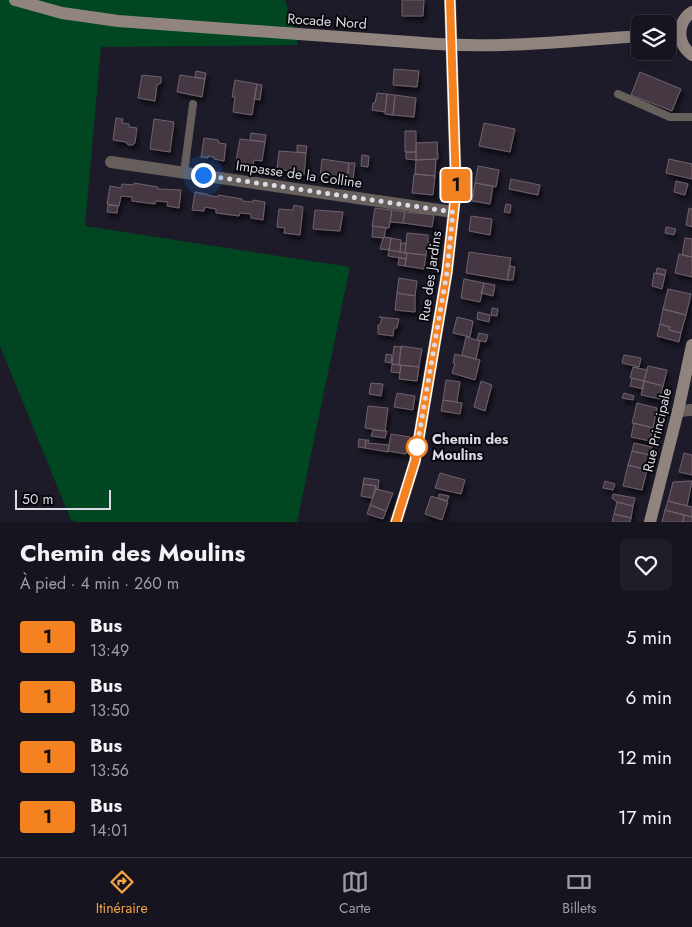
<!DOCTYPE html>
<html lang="fr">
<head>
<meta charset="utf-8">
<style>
	:root { --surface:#16141f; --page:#1f1d28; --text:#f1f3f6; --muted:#9e9ea4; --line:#35333d; --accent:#f5a345 }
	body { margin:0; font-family:Jost,sans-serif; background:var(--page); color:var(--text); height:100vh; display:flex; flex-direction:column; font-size:19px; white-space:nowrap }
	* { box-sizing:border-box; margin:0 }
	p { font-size:16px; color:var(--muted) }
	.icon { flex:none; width:28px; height:28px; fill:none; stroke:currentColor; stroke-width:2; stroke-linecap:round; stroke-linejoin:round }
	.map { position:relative; height:522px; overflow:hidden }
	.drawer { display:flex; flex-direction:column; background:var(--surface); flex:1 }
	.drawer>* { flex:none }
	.badge { padding:0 10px; border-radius:4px; font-size:18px; line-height:32px }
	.controls { position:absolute; left:631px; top:15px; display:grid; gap:10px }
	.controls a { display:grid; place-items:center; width:45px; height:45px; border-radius:8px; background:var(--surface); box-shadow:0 2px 12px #0003,0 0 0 1px var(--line); font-size:25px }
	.scale { position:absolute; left:15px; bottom:12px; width:96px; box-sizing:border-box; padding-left:5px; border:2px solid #dcdbe5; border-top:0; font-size:14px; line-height:18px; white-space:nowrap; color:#dcdbe5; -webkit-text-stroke:4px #07070c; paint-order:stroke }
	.you { position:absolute; width:25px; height:25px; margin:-12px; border:4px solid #fff; border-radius:50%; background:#1a73e8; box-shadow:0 0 0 8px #1a73e833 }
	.map>.badge { position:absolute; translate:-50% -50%; box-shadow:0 0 0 2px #fff }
	.round { display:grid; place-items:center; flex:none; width:52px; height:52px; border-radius:8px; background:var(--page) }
	.summary { display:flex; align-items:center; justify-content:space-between; height:85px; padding:0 20px }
	h1 { font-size:24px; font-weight:700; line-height:38px }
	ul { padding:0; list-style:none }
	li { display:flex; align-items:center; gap:15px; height:60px; padding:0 20px }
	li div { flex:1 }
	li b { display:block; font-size:19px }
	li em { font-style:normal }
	li .badge { min-width:55px; font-weight:700; text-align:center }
	.menu { display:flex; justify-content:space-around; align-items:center; height:70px; border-top:1px solid var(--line); background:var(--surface); font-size:14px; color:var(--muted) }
	.menu a { display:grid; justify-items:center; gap:2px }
	.menu .current { color:var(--accent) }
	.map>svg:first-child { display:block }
	.green { fill:#004621 }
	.building { fill:#453843; stroke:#6f616d; filter:url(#shadow) }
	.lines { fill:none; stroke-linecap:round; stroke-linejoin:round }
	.service { stroke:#675f5c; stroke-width:8 }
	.minor { stroke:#675f5c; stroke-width:12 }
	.secondary { stroke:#91847f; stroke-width:12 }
	.line-casing { stroke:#fff; stroke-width:11 }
	.line { stroke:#f58220; stroke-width:8 }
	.walk { stroke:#dcdbe5; stroke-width:5; stroke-dasharray:0 9 }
	.stop-dot { fill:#fff; stroke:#f58220; stroke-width:2.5 }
	.labels { text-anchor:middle; stroke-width:4; stroke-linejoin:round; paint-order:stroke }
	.street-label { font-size:14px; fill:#dcdbe5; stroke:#07070c }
	.stop-label { font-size:14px; font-weight:bold; fill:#dcdbe5; stroke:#07070c; text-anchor:start }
</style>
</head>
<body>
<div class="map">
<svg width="692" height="522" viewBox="0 0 692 522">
	<defs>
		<filter id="shadow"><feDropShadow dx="2.5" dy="4.5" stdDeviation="2.5" flood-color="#0009"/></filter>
	</defs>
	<rect width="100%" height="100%" fill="#1d1b29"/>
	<!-- green -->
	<path class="green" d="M0 0H285L298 45 101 47 85 226 350 267 297 522H76L71 520 0 346Z"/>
	<!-- building -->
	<path class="building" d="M402 0H424L423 16H402Z
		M394 69 419 71 417 87 393 85Z
		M196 71 206 73 205 79 195 77Z
		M640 72 681 89 672 111 631 95Z
		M142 75 161 77V83L157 85 155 101 138 98Z
		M180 75 205 79 202 97 177 92Z
		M235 80 257 84 252 115 233 112 235 97H232Z
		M257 84 262 85 260 100 254 99Z
		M377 93 387 94 385 112 372 110 373 103H375Z
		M387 94 395 95 393 115 385 114Z
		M395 95 416 98 414 117 393 115Z
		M116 118 123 119 122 123 129 124V127L137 128 135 143 133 145H128L126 142 113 140Z
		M154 119 174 122 170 152 150 149Z
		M484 123 515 129 510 152 479 146Z
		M405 131H416V152H405Z
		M251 133 266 135 265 142 250 140Z
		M204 138 218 140 219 143 226 144 224 161 214 159V157L208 156V158L201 157Z
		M240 139 265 142 262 161 254 160 253 165 236 161Z
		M437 142 438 159 416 160V143Z
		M297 145 307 146 306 153 297 152Z
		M279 151 306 153 304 175 291 173V171L277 169Z
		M406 152H416V160L406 159Z
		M362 155 369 156 368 167 361 166Z
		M322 159 349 163 347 180 339 179V181L333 180V178L320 177Z
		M436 159 435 176 415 174 416 160Z
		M669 159 692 164V179L666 173Z
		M349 163H355L353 180H347Z
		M478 166 499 170 496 187 475 183Z
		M414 174 435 176 433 195 412 193Z
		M511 179 540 185 538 195 509 189Z
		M676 181 688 184 685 195 674 192Z
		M134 183 158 187V189L181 190 179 208 167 206 168 202 156 201 155 204 132 201V197L121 196 119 206 107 204 110 186 121 188 122 184 134 185Z
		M475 183 493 186 490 204 472 201Z
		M195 192 207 194V195L218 197V195L242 199V201L253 202V200L265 202 263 220 251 218V214L240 213 239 216 216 213V209L205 207 204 211 192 210Z
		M506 204 511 205 510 213 504 212Z
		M108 205 118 206 117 213 107 212Z
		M294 205 303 207 300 235 284 233 285 228 277 227 279 209 293 210Z
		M375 208 392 210 389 228 372 226Z
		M689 208 692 209V227L686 225Z
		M315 210 343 212 340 231 313 229Z
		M392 210 405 212 403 223 390 222Z
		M405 212 434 215 432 227 403 223Z
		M471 216 492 219 490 235 469 231Z
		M373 226 386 228 384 238 372 237Z
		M666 227 676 229 674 235 665 233Z
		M407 233 428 235V242L430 243V246L427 248 426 255 405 253Z
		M384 237 391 238 389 250 380 249 383 238Z
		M391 238 401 240 400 252 389 250Z
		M685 238 692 239V257L682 255Z
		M401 243H406L405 253 400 252Z
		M389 250 407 253 406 259 388 256Z
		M469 252 511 258 507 280 466 273Z
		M407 253 426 255 424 269 405 266Z
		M679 254 692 257V277L675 273Z
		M399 257 406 259 405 266 398 265Z
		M510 266 515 267 513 280H507Z
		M657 268 666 270 665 275 656 273Z
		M654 273 665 275 662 289 652 286Z
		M399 278 417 281 415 296 397 293Z
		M464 279 484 283 480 302 461 298Z
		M484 283 495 285 493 296 481 293Z
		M668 289 691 294 686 315 663 309Z
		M397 293 415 296V312L395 310Z
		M492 308 498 309 497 316 491 315Z
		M663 309 686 315 681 333 669 330 670 327 660 324Z
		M478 312 490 315 489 322 477 319Z
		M379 317 399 319 397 328H394L393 336 378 334V325H380L382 318Z
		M457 317 473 321 470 337 453 333Z
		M660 324 670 327 669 330 681 333 679 342 657 336Z
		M479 333 488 335 486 342 477 340Z
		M466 337 480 341 476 359 462 355Z
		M394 346 401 347 399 365 392 364Z
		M401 346 422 349 419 367 399 365Z
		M386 354 392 355 391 363 385 362Z
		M455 354 480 360 475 380 452 373 455 363H453Z
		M624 355 641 358 639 367 622 363Z
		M392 364 401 365 400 373 391 372Z
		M401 365 419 367 417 381 399 379Z
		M648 366 667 370 663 386 644 381Z
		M633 367 647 370 644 381 630 378Z
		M632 378 644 381 643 389 630 386Z
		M446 380 460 382 457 402 443 400Z
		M481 381 492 385 485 411 474 407Z
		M644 381 663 386 660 399 641 395Z
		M371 383 383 384 381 396 369 394Z
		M397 393 415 396 413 410 394 407Z
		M624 393 634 396 633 400 622 398Z
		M443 400 462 403 460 414 441 411Z
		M637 403 657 408 653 428 632 423Z
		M368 406 388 408 385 431 365 428Z
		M634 423 653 428 650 441 631 437Z
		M373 430 387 431 385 438 371 436Z
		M391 434 410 437 406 454 388 451Z
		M359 439 366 440 365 448 358 447Z
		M366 440H369L368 443 389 445 388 452 365 448Z
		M634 443 652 447 650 455 632 451Z
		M632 451 650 455 647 470 628 465Z
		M684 453 692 455V475L679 472Z
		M628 465 647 470 642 490 623 486Z
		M440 473 465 480 461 494 435 488Z
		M364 478 379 480 378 489H376V486L363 484Z
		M605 481 615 484 613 490 603 488Z
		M692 481 687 506 668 501 673 482Z
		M363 484 376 486 372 498 361 496Z
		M376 489 393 493 386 511 370 505Z
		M439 494 449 496 447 501 438 498Z
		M613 494 635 498 633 506 617 502 612 498Z
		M431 496 448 502 442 520 425 514Z
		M668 501 692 507V517L665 510Z
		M617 502 633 506 631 518 614 514Z
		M370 505 386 511 383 519 367 514Z
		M665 510 684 515 683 522H662Z
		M614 514 631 518 630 522H612Z
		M684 515 692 517V522H683Z"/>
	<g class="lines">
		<!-- service -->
		<path class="service" d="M618 94 670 117H692
			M184 173 193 104"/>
		<!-- minor -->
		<path class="minor" d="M111 162 453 212
			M678 411 692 410
			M396 522 415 461 447 272 456 189 450 0"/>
		<!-- secondary -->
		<path class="secondary" d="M15 0 62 13 118 21 437 44C505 48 573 41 640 36
			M692 12C676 23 677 44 692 55
			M650 522 678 411 692 345"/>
	</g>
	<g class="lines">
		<!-- line casing -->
		<g class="line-casing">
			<path id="line" d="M396 522 415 461 447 272 455 200 456 189 450 0"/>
		</g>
		<!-- line -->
		<use href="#line" class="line"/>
		<!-- walk -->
		<path class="walk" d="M203 175 453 212 447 272 417 447"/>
	</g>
	<!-- markers -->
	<circle class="stop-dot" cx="417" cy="447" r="10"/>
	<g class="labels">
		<!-- street labels -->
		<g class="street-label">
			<text transform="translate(327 21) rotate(4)" y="5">Rocade Nord</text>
			<text transform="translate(299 174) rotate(8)" y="5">Impasse de la Colline</text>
			<text transform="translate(430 276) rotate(-82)" y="5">Rue des Jardins</text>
			<text transform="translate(657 430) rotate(-77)" y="5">Rue Principale</text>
		</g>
		<!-- stop labels -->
		<g class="stop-label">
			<text x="432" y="444">Chemin des<tspan x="432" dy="16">Moulins</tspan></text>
		</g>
	</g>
</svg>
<div class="controls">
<a><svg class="icon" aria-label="layers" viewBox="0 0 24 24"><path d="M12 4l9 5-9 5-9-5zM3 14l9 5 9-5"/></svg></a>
</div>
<div class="scale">50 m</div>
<div class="you" style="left:203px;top:175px"></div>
<b class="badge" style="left:456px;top:185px;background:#f58220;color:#111">1</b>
</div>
<section class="drawer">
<div class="summary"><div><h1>Chemin des Moulins</h1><p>À pied · 4 min · 260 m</p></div><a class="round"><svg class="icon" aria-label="heart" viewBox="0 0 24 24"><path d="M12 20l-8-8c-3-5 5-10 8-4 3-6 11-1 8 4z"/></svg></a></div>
<ul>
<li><span class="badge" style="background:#f58220;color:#111">1</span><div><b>Bus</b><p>13:49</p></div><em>5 min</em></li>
<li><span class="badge" style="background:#f58220;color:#111">1</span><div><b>Bus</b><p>13:50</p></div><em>6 min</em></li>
<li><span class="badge" style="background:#f58220;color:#111">1</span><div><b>Bus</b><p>13:56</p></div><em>12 min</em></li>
<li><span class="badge" style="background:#f58220;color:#111">1</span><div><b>Bus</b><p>14:01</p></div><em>17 min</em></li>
</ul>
</section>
<nav class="menu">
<a class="current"><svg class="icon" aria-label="directions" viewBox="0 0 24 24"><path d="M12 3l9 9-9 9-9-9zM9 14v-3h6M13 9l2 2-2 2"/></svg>Itinéraire</a>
<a><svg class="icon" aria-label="map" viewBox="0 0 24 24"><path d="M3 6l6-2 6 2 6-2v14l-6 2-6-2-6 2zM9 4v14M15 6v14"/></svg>Carte</a>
<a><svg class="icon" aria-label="tickets" viewBox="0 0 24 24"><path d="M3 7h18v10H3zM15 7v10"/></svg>Billets</a>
</nav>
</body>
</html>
